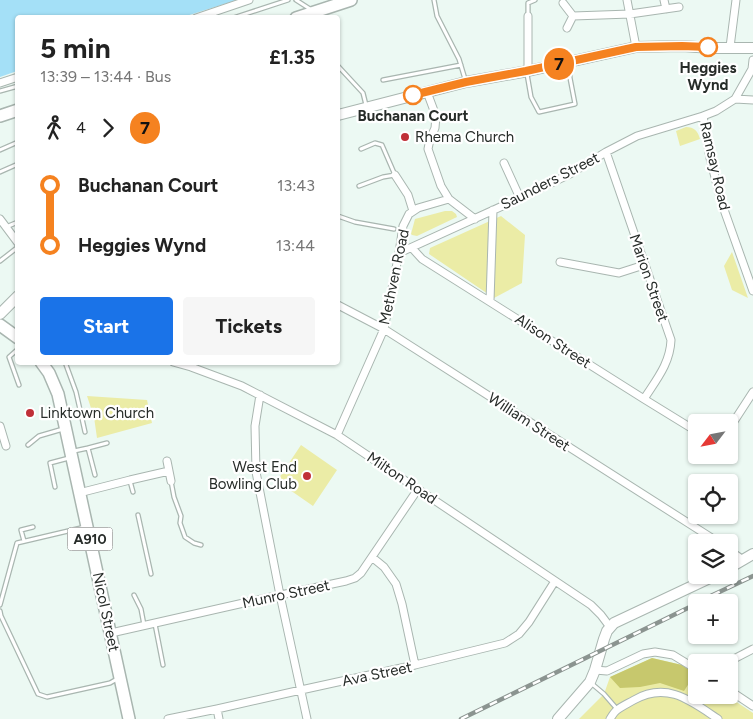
<!DOCTYPE html>
<html lang="en">
<head>
<meta charset="utf-8">
<style>
	:root { --surface:#fff; --page:#f6f6f6; --text:#222; --muted:#767676; --accent:#1a73e8 }
	body { margin:0; font-family:Figtree,sans-serif; background:var(--page); color:var(--text); height:100vh; display:flex; flex-direction:column; font-size:19px; white-space:nowrap }
	* { box-sizing:border-box; margin:0 }
	p { font-size:16px; color:var(--muted) }
	.icon { flex:none; width:28px; height:28px; fill:none; stroke:currentColor; stroke-width:2; stroke-linecap:round; stroke-linejoin:round }
	.map { position:relative; flex:1; overflow:hidden }
	.details { position:absolute; left:15px; top:15px; width:325px; height:350px; display:flex; flex-direction:column; background:var(--surface); border-radius:5px; box-shadow:0 1px 4px #0004 }
	.details>* { flex:none }
	.badge { padding:0 10px; border-radius:16px; font-size:18px; line-height:32px }
	.needle { width:32px; rotate:238deg }
	.tools { position:absolute; left:688px; top:414px; display:grid; gap:10px }
	.tools a { display:grid; place-items:center; width:50px; height:50px; border-radius:5px; background:var(--surface); box-shadow:0 1px 4px #0004; font-size:25px }
	.map>.badge { position:absolute; translate:-50% -50%; box-shadow:0 0 0 2px #fff }
	.legs { display:flex; align-items:center; gap:8px; height:55px; padding:0 25px; font-size:16px }
	.legs p { margin-inline-start:auto }
	.head { display:flex; align-items:center; justify-content:space-between; height:85px; padding:0 25px }
	h1 { font-size:28px; font-weight:700; line-height:38px }
	.cta { display:flex; gap:10px; margin-top:auto; padding:10px 25px }
	.cta a { flex:1; height:58px; border-radius:5px; background:var(--accent); color:#fff; font-size:20px; font-weight:700; line-height:58px; text-align:center }
	.cta a+a { background:var(--page); color:var(--text) }
	ul { padding:0 25px; list-style:none }
	li { display:flex; align-items:center; gap:18px; height:60px; font-size:19px }
	li i { display:grid; place-items:center; width:8px; height:100%; margin:0 6px; background:currentColor }
	li i::after { content:''; width:12px; height:12px; margin:-6px; border:4px solid; border-radius:50%; background:var(--surface) }
	li p { margin-inline-start:auto }
	li:first-child i { background:linear-gradient(#0000 50%,currentColor 0) }
	li:last-child i { background:linear-gradient(currentColor 50%,#0000 0) }
	.map>svg:first-child { display:block }
	.green { fill:#ebeca6 }
	.forest { fill:#c7c86d }
	.water { fill:#a4e0f7 }
	.lines { fill:none; stroke-linecap:round; stroke-linejoin:round }
	.lane-casing { stroke:#a9b6b0; stroke-width:5.5 }
	.street-casing { stroke:#a9b6b0; stroke-width:9 }
	.secondary-casing { stroke:#a9b6b0; stroke-width:12 }
	.primary-casing { stroke:#a9b6b0; stroke-width:14 }
	.lane { stroke:#fff; stroke-width:3 }
	.street { stroke:#fff; stroke-width:7 }
	.secondary { stroke:#fff; stroke-width:10 }
	.primary { stroke:#fff; stroke-width:11 }
	.rail-casing { stroke:#8b9490; stroke-width:4.5 }
	.rail { stroke:#fff; stroke-width:2.5; stroke-dasharray:8; stroke-linecap:butt }
	.line-1-casing { stroke:#fff; stroke-width:11 }
	.line-1 { stroke:#f58220; stroke-width:8 }
	.stop-1-dot { fill:#fff; stroke:#f58220; stroke-width:2.5 }
	.poi-dot { fill:#c03038; stroke:#fff; stroke-width:2 }
	.labels { text-anchor:middle; stroke-width:4.5; stroke-linejoin:round; paint-order:stroke }
	.shield { fill:#fff; stroke:#686b69; stroke-width:1 }
	.shield-label { font-size:14px; font-weight:bold; fill:#272c29 }
	.stop-label { font-size:15px; font-weight:bold; fill:#272c29; stroke:#fff }
	.poi-label { font-size:15px; fill:#272c29; stroke:#fff; text-anchor:start }
	.street-label { font-size:15px; fill:#272c29; stroke:#fff }
</style>
</head>
<body>
<div class="map">
<svg width="753" height="719" viewBox="0 0 753 719">
	<rect width="100%" height="100%" fill="#ecf9f3"/>
	<!-- green -->
	<path class="green" d="M686 127C694 127 698 131 700 139L680 146 676 131Z
		M445 211H452L456 214 457 217 417 236 412 235 411 234 415 219Z
		M501 216 525 235 522 283 494 298 429 254 430 248Z
		M732 252 748 298 732 290 724 266Z
		M87 396 147 400 152 423 97 438 94 417Z
		M301 445 337 470 313 506 277 481Z
		M652 658 682 665 696 675V695H726L753 713V719H579L604 694 610 677Z"/>
	<!-- forest -->
	<path class="forest" d="M652 658 682 665 695 674 684 691 660 683 640 687 620 688 610 677Z"/>
	<!-- water -->
	<path class="water" d="M0 0H237L183 17 18 18 17 71 0 77Z"/>
	<g class="lines">
		<!-- lane casing -->
		<g class="lane-casing">
			<path id="lane" d="M296 0 310 9
				M434 0 437 16 459 59 465 79
				M528 15V3L535 0
				M233 18 288 0
				M338 66 363 93 366 105
				M527 74 531 97 539 112 575 104 570 78 569 65
				M383 80 461 65
				M0 91 18 86
				M0 150 18 142
				M0 172 18 164
				M359 186 383 177 395 175 382 145 375 143 361 149
				M338 216 355 222 394 229
				M6 227 18 222
				M0 261 18 247
				M18 349 9 357 19 385
				M65 362 76 392 81 414 67 417
				M81 414 85 432
				M28 445 39 436 63 429
				M88 448 107 443
				M74 451 88 448 95 475
				M130 481 133 492
				M171 481 174 497 181 516 180 523 185 537 194 543 201 545
				M55 487 50 463 69 458
				M138 515 151 574
				M24 541 21 530 33 527
				M134 595 141 609 144 625
				M0 605 17 543 85 527
				M0 611 1 616 38 694 47 697 110 683 117 679
				M155 624 163 665
				M591 683 604 694 617 709"/>
		</g>
		<!-- street casing -->
		<g class="street-casing">
			<path id="street" d="M627 0 636 47
				M664 0 666 9
				M563 3 573 16 567 28
				M528 16V71
				M573 16 630 14 679 7
				M196 18 249 0
				M730 47 736 0
				M753 60 752 69 735 99 716 111 703 116 710 158 722 204 753 291
				M0 83 18 77
				M427 92 436 116 435 128 430 139 428 149 441 186 449 199 475 219
				M735 99 753 100
				M606 152 671 340C670 364 656 380 644 399
				M504 163 520 198
				M395 175 408 195 413 211
				M0 219 18 243
				M412 248 422 259 644 399 696 431
				M399 253 520 198 570 174 606 152 637 136 703 116
				M560 262 619 273 644 265
				M490 301 493 210
				M338 305 384 329 718 542
				M173 362 191 367 242 386 337 435 591 605 601 615 610 627
				M260 395 255 426 256 472 280 595 307 719
				M0 426 6 446
				M729 429 753 392
				M337 435 384 329 399 253 403 226 409 214 418 208 449 199
				M169 471 171 481
				M79 493 130 480 169 471 167 461
				M729 550 743 560
				M373 558 384 567 396 584 402 604 415 665
				M111 633 248 602 346 581 355 578 361 573 418 489
				M728 662 753 649
				M595 670 607 671 643 654 655 652 673 655 696 669
				M729 690 753 706
				M217 709 219 719
				M168 719 217 709 301 690 415 665 505 643 519 634 529 622 555 581
				M610 719C612 716 614 712 617 710 622 706 629 703 634 700 667 681 691 701 718 719"/>
		</g>
		<!-- secondary casing -->
		<g class="secondary-casing">
			<path id="secondary" d="M338 115 466 82 528 71 636 47 682 46 712 48H753
				M0 314 18 296
				M729 568 753 554
				M558 719 590 682 595 670 604 639 607 631 614 623 716 575"/>
		</g>
		<!-- primary casing -->
		<g class="primary-casing">
			<path id="primary" d="M296 18 351 0
				M0 116 18 110
				M0 325 18 338
				M41 362 49 373 58 394 129 719"/>
		</g>
		<!-- lane -->
		<use href="#lane" class="lane"/>
		<!-- street -->
		<use href="#street" class="street"/>
		<!-- secondary -->
		<use href="#secondary" class="secondary"/>
		<!-- primary -->
		<use href="#primary" class="primary"/>
		<!-- rail casing -->
		<g class="rail-casing">
			<path id="rail" d="M698 602 753 576
				M461 719 696 604"/>
		</g>
		<!-- rail -->
		<use href="#rail" class="rail"/>
	</g>
	<g class="lines">
		<!-- line-1 casing -->
		<g class="line-1-casing">
			<path id="line-1" d="M413 95 466 82 526 71 636 47 682 46 708 47"/>
		</g>
		<!-- line-1 -->
		<use href="#line-1" class="line-1"/>
	</g>
	<!-- markers -->
	<g class="stop-1-dot">
		<circle cx="708" cy="47" r="9"/>
		<circle cx="413" cy="95" r="9"/>
	</g>
	<g class="poi-dot">
		<circle cx="405" cy="137" r="5"/>
		<circle cx="30" cy="413" r="5"/>
		<circle cx="307" cy="476" r="5"/>
	</g>
	<g class="labels">
		<!-- shield labels -->
		<rect class="shield" x="67.5" y="527.5" width="45" height="23" rx="4"/>
		<g class="shield-label">
			<text x="90" y="544">A910</text>
		</g>
		<!-- stop labels -->
		<g class="stop-label">
			<text x="708" y="73">Heggies<tspan x="708" dy="17">Wynd</tspan></text>
			<text x="413" y="121">Buchanan Court</text>
		</g>
		<!-- poi labels -->
		<g class="poi-label">
			<text x="415" y="142">Rhema Church</text>
			<text x="40" y="418">Linktown Church</text>
			<text x="297" y="472" text-anchor="end">West End<tspan x="297" dy="17">Bowling Club</tspan></text>
		</g>
		<!-- street labels -->
		<g class="street-label">
			<text transform="translate(715 166) rotate(77)" y="5">Ramsay Road</text>
			<text transform="translate(550 181) rotate(-27)" y="5">Saunders Street</text>
			<text transform="translate(394 277) rotate(-78)" y="5">Methven Road</text>
			<text transform="translate(649 278) rotate(71)" y="5">Marion Street</text>
			<text transform="translate(553 341) rotate(33)" y="5">Alison Street</text>
			<text transform="translate(529 422) rotate(33)" y="5">William Street</text>
			<text transform="translate(402 478) rotate(34)" y="5">Milton Road</text>
			<text transform="translate(286 594) rotate(-12)" y="5">Munro Street</text>
			<text transform="translate(106 612) rotate(78)" y="5">Nicol Street</text>
			<text transform="translate(377 674) rotate(-12)" y="5">Ava Street</text>
		</g>
	</g>
</svg>
<div class="tools">
<a><svg class="needle" viewBox="-14 -14 28 28"><path d="M0-13l5 13h-10z" fill="#e53935"/><path d="M0 13l5-13h-10z" fill="#767676"/></svg></a>
<a><svg class="icon" aria-label="locate" viewBox="0 0 24 24"><circle cx="12" cy="12" r="6"/><path d="M12 2v4M12 18v4M2 12h4M18 12h4"/></svg></a>
<a><svg class="icon" aria-label="layers" viewBox="0 0 24 24"><path d="M12 4l9 5-9 5-9-5zM3 14l9 5 9-5"/></svg></a>
<a>+</a>
<a>−</a>
</div>
<b class="badge" style="left:559px;top:64px;background:#f58220;color:#111">7</b>
<section class="details">
<div class="head"><div><h1>5 min</h1><p>13:39 – 13:44 · Bus</p></div><b>£1.35</b></div>
<div class="legs"><svg class="icon" aria-label="walk" viewBox="0 0 24 24"><circle cx="13" cy="4" r="2"/><path d="M13 8l-2 6 4 7M11 14l-3 7M7 12l3-4h3l4 4"/></svg>4<svg class="icon" aria-label="forward" viewBox="0 0 24 24"><path d="M9 5l7 7-7 7"/></svg><b class="badge" style="background:#f58220;color:#111">7</b></div>
<ul>
<li><i style="color:#f58220"></i><b>Buchanan Court</b><p>13:43</p></li>
<li><i style="color:#f58220"></i><b>Heggies Wynd</b><p>13:44</p></li>
</ul>
<div class="cta"><a>Start</a><a>Tickets</a></div>
</section>
</div>
</body>
</html>
